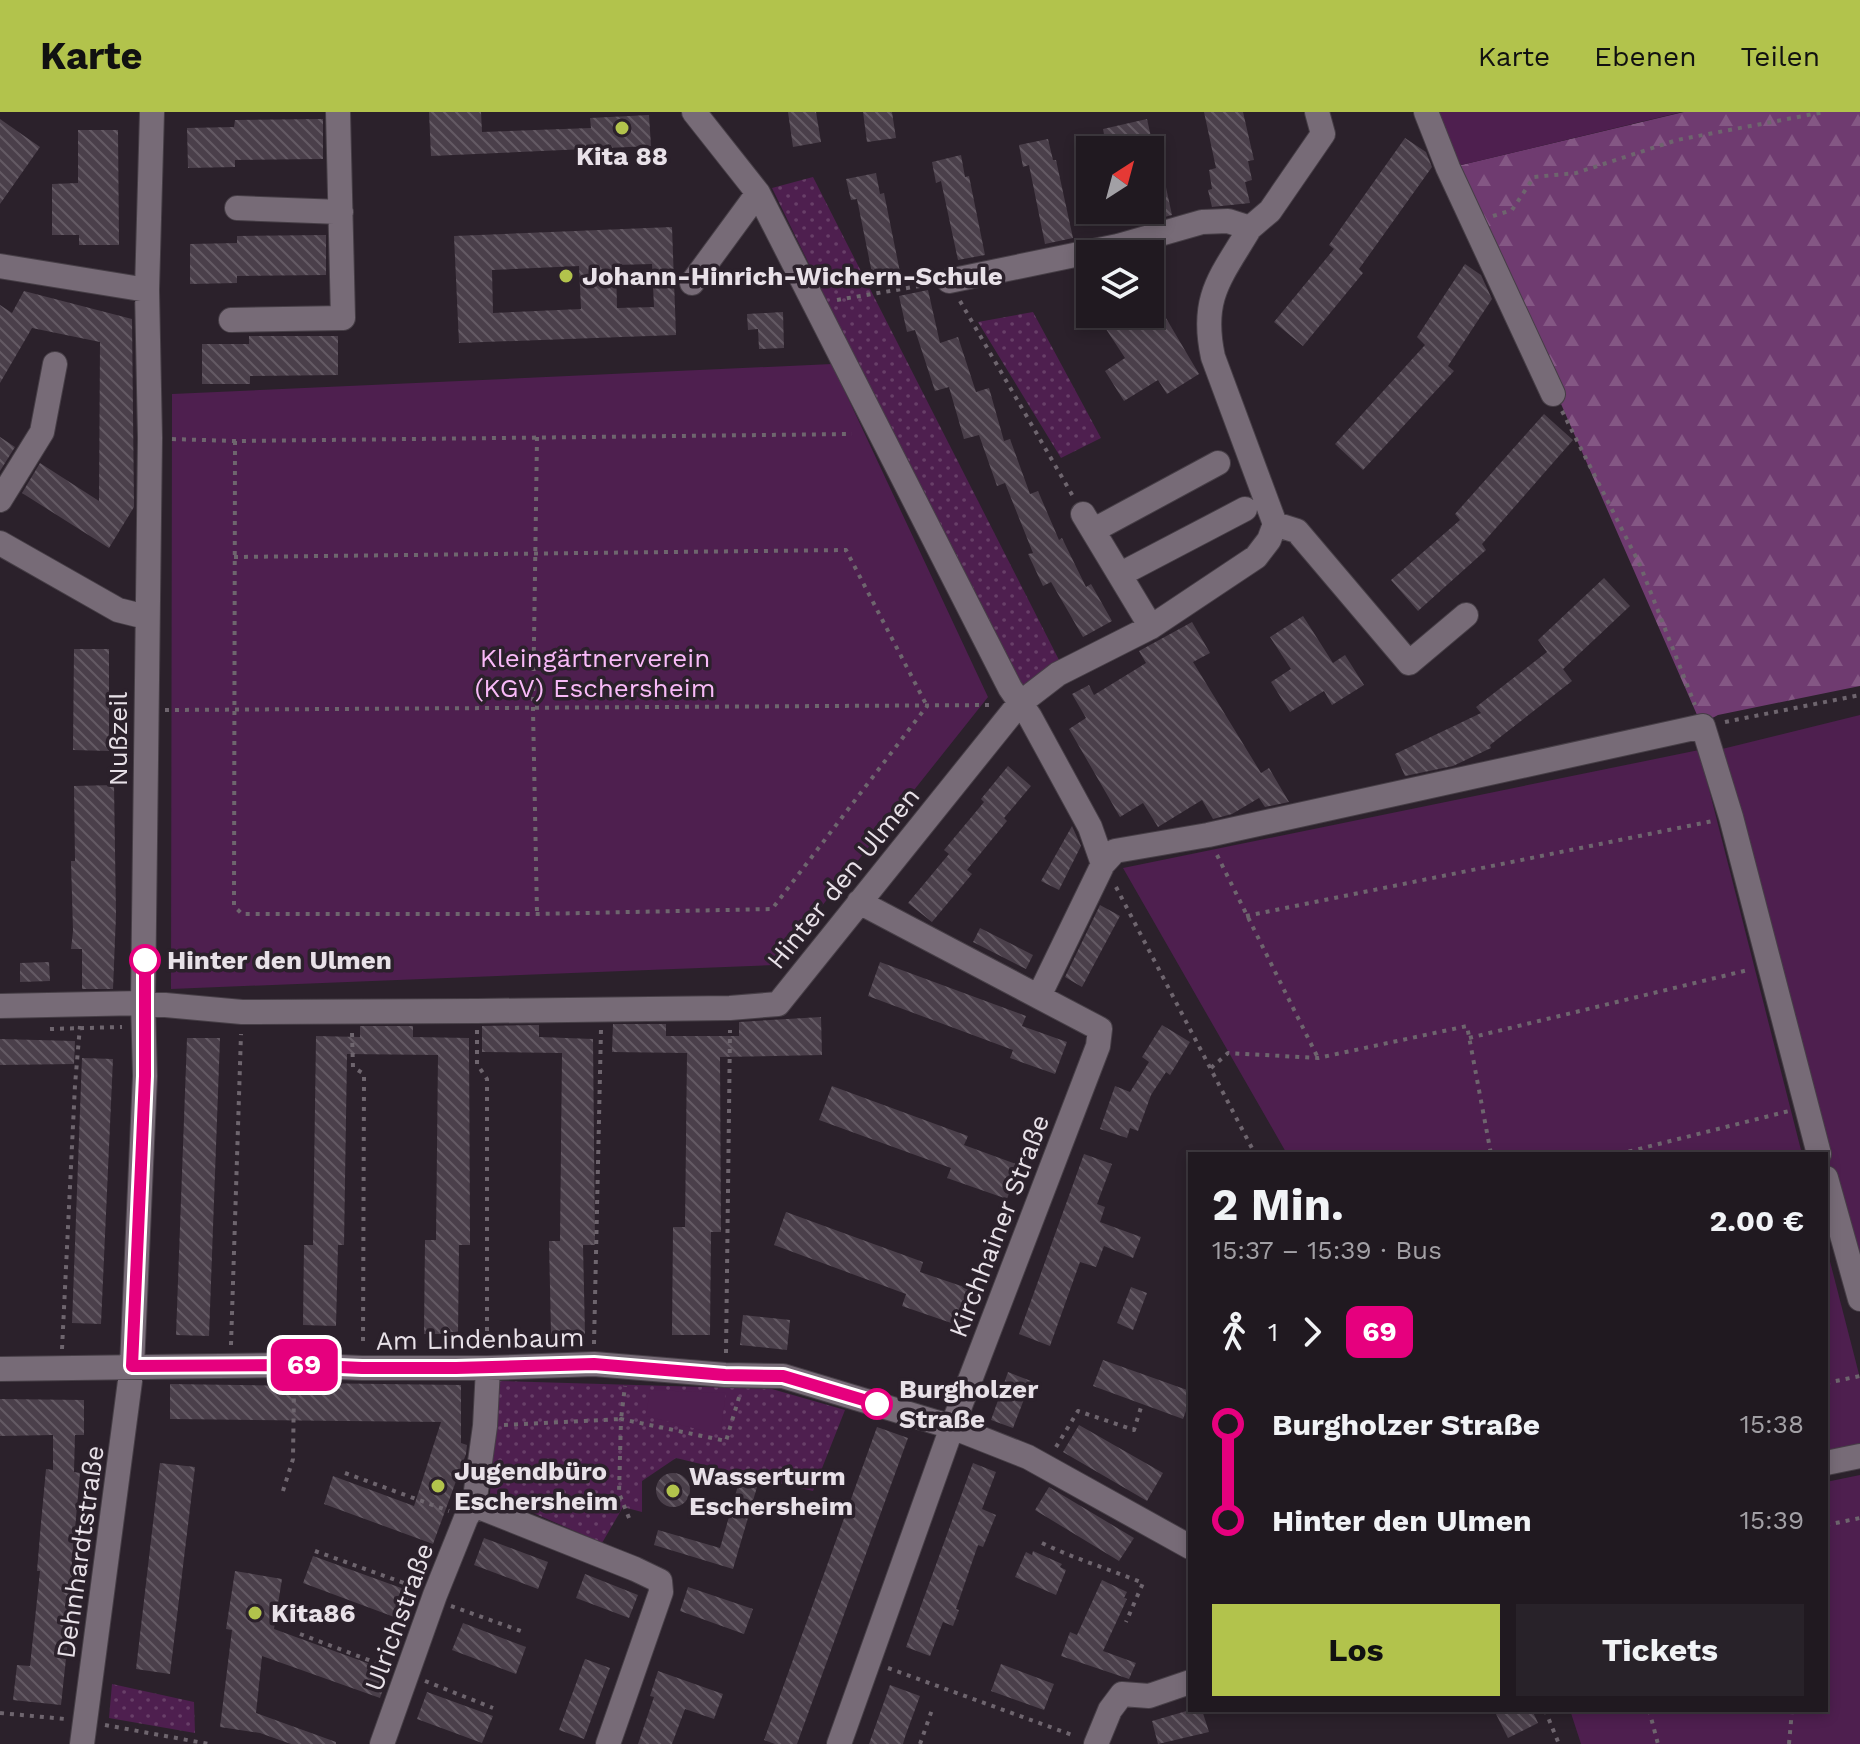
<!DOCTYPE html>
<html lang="de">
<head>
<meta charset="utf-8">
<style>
	:root { --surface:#201920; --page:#282229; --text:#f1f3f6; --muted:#a2a0a5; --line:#3d383e; --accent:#b2c34c }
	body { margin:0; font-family:"Work Sans",sans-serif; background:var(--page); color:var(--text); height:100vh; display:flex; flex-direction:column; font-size:30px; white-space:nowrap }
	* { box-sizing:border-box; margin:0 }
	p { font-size:26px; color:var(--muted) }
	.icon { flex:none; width:44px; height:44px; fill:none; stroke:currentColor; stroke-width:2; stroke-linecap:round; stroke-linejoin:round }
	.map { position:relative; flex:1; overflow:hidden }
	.drawer { position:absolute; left:1188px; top:1040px; width:640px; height:560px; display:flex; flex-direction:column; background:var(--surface); border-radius:0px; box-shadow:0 4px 12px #0003,0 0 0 2px var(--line) }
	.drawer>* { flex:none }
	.badge { padding:0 16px; border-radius:12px; font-size:28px; line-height:52px }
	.needle { width:52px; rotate:36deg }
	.fabs { position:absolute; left:1076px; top:24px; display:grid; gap:16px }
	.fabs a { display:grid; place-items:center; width:88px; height:88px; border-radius:0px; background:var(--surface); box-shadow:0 4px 12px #0003,0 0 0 2px var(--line); font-size:40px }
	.map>.badge { position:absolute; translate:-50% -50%; box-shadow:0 0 0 4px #fff }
	.legs { display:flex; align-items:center; gap:12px; height:88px; padding:0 24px; font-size:26px }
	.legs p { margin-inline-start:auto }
	.summary { display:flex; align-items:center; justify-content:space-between; height:136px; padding:0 24px }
	h1 { font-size:44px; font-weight:700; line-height:60px }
	.primary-button { display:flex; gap:16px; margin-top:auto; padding:16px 24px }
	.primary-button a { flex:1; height:92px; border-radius:0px; background:var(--accent); color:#111; font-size:32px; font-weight:700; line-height:92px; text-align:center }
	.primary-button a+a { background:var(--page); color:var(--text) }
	ul { padding:0 24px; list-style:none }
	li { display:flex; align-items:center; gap:28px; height:96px; font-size:30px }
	li i { display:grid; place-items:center; width:12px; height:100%; margin:0 10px; background:currentColor }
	li i::after { content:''; width:20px; height:20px; margin:-10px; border:6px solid; border-radius:50%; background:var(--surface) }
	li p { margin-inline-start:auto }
	li:first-child i { background:linear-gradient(#0000 50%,currentColor 0) }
	li:last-child i { background:linear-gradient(currentColor 50%,#0000 0) }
	header { display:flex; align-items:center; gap:48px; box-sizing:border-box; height:112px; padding:0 40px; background:var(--accent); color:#111 }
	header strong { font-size:38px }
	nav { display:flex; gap:44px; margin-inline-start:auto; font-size:28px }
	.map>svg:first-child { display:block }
	.forest { fill:url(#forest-firs) }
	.park { fill:url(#park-dots) }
	.garden { fill:#4e1f4f }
	.building { fill:url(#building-back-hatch); fill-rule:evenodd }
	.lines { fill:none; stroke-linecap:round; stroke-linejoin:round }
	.minor-casing { stroke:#463e46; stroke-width:26 }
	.path { stroke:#6e656e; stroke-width:4; stroke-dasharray:4 6; stroke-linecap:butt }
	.minor { stroke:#776b77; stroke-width:24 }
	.line-1-casing { stroke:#fff; stroke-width:18 }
	.line-1 { stroke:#e6007e; stroke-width:12 }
	.poi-dot { fill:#b2c34c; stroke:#2b212b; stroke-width:3 }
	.stop-1-dot { fill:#fff; stroke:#e6007e; stroke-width:4 }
	.labels { text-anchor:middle; stroke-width:7; stroke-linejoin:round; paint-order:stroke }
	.poi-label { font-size:26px; font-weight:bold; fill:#e8e1e8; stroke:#2b212b; text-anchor:start }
	.park-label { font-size:26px; fill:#f9baf8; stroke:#2b212b }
	.street-label { font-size:26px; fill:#e8e1e8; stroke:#2b212b }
	.stop-label { font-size:26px; font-weight:bold; fill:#e8e1e8; stroke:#2b212b; text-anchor:start }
</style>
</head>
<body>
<header>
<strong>Karte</strong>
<nav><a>Karte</a><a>Ebenen</a><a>Teilen</a></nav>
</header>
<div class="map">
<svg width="1860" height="1632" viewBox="0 0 1860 1632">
	<defs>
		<pattern id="forest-firs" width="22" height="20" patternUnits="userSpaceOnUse" patternTransform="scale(2)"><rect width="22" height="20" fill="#6f3b70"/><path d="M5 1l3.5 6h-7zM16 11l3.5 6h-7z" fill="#845784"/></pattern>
		<pattern id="park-dots" width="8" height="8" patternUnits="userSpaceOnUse" patternTransform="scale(2)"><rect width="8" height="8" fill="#4e1f4f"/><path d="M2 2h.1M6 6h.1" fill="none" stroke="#683f68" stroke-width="1.8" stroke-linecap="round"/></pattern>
		<pattern id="building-back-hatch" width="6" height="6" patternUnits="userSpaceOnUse" patternTransform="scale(2)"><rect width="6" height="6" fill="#4a3f4a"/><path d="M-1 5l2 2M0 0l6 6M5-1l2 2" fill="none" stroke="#645a64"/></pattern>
	</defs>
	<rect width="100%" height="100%" fill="#2b212b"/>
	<!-- forest -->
	<path class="forest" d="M1684 0H1860V574L1718 603 1701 612 1457 54Z"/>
	<!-- park -->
	<path class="park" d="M813 65 1059 548 1017 580 772 76Z
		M1033 200 1101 326 1061 346 978 210Z
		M498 1269 772 1277 845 1298 813 1379 676 1346 642 1369V1400L623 1395 602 1431 490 1382Z
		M112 1572 194 1590 195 1621 109 1606Z"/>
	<!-- garden -->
	<path class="garden" d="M1439 0H1682L1457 54Z
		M832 252 988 585 775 853 171 877 172 282Z
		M1860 603V1188L1826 1056V1042L1718 638Z
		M1699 638 1802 1042H1287L1123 756Z
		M1826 1134 1860 1266V1334L1826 1340Z
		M650 1278 726 1281 720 1323 646 1304Z
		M1860 1363V1632H1581L1570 1598H1826V1370Z"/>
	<!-- building -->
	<path class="building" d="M429 0H481L482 20 591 16 590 6 649 3 651 34 431 44Z
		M788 0H816L821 30 793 35Z
		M863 0H892L896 26 867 30Z
		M1204 0H1243L1254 48 1248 49 1252 68 1245 70 1250 91 1212 95 1208 78 1212 77 1209 58 1216 56Z
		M0 7 40 35 0 92Z
		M323 7V47L235 48V55L188 56 187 16 234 15 235 8Z
		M1147 7 1153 34H1157L1172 103 1150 109V38H1107L1103 17Z
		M78 18H118L119 133H79V123H52V72L78 71Z
		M1405 26 1426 40 1432 55 1359 157 1363 161 1303 234 1274 210 1334 137 1329 133Z
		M1048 27 1053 48H1056L1073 126 1045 132 1029 53 1023 55 1019 33Z
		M961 43 965 65 969 64 985 143 958 148 941 69 936 71 932 50Z
		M876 61 880 82 884 81 900 160 873 166 857 87 851 88 846 67Z
		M672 115 676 223 459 231 454 124ZM652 152 654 195 617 196 616 153ZM579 154 581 197 493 201 492 158Z
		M326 123V163L237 164V171L190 172V132L237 131V124Z
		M1465 152 1481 163 1492 187 1448 254 1454 259 1363 358 1335 332 1425 233 1417 225Z
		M928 178 940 231 958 225 976 280 989 276 1004 329 1010 327 1030 382 1038 379 1059 428 1062 426 1086 475 1091 472 1112 509 1083 525 1051 470 1043 474 1028 442 1033 441 1005 371 997 374 979 323 964 327 949 275 935 279 915 218 907 220 899 184Z
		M24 179 132 207 134 395 109 436 22 381 40 351 99 389 100 230 32 216 0 271V193L12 201Z
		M1150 179 1199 262 1167 282 1158 268 1124 289 1105 259 1125 246 1104 214 1123 202H1150Z
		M783 200 784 236 759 237 758 217 748 218 747 202Z
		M249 224H338V263L250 264V272H202V232H249Z
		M1544 302 1573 328 1482 432 1486 438 1418 499 1391 468 1460 408 1455 402Z
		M0 325 15 335 0 359Z
		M1604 466 1630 494 1563 557 1572 569 1490 633 1491 636 1453 654 1405 664 1395 642 1481 601 1476 595 1547 540 1538 528Z
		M1303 504 1333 551 1345 543 1364 573 1332 593 1324 579 1290 600 1271 570 1291 557 1270 525Z
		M1192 510 1210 541 1193 550 1261 661 1269 656 1289 690 1265 695 1259 686 1232 702 1213 707 1202 688 1158 715 1143 691 1120 705 1069 617 1086 606 1072 582 1089 573 1094 583 1146 551 1139 539Z
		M74 537H109V639L73 638Z
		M1008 654 1031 674 1004 706 1007 709 967 758 972 762 932 810 908 791 949 742 944 738 984 690 981 687Z
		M114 673 116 803 113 877H82V837H71L73 819 71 749H75L74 674Z
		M1072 714 1081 734 1059 778 1041 769Z
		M1100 793 1120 804 1082 875 1065 865Z
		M980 816 1033 843 1026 857 973 830Z
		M49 850 50 869 20 870V851Z
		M880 850 1026 904 1022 914 1067 930 1055 962 1010 946 1013 938 868 884Z
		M821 905 822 943 720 945 721 1120H711L710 1223H672L673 1115H685L687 941 612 940 613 912H666V924H739V910Z
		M539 913V925L593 927 595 1133H583L585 1222H551L549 1129H560L562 941 482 940V914Z
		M1162 913 1190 930 1170 963 1166 960 1151 983 1138 1019 1130 1016 1127 1026 1100 1017 1115 974 1130 980 1149 950 1142 945Z
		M360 914H413V925L469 926 470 1133H459L458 1222H424L425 1128H436L438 943 347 942 344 1133H338L336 1214 303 1213 304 1133H313L316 924 360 925Z
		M187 926H220L209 1224 176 1223Z
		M0 927 75 929 74 952 0 953Z
		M82 946 113 947 101 1212 72 1211Z
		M832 974 968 1024 964 1033 1019 1053 1007 1087 947 1066 951 1056 819 1008Z
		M1084 1042 1112 1052 1097 1092 1105 1095 1100 1110 1141 1125 1133 1146 1104 1134 1096 1155 1080 1150 1050 1234 1019 1222Z
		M786 1100 923 1150 920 1160 973 1178 960 1214 902 1194 906 1182 774 1133Z
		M1131 1175 1147 1181 1133 1218 1117 1211Z
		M743 1203 790 1208 787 1238 740 1233Z
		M1103 1248 1190 1279V1288L1183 1307 1093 1274Z
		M1008 1260 1031 1269 1013 1316 991 1308Z
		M305 1271 461 1273V1331L467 1333 466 1342 433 1432 324 1392 333 1364 414 1394 441 1310 170 1307V1272L305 1274Z
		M0 1287 84 1288V1323H75L74 1360 80 1361 71 1462 75 1463 61 1593 13 1588 17 1553 30 1554 40 1459H37L41 1411 46 1357 53 1358V1323L0 1324Z
		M1079 1313 1163 1361 1147 1389 1063 1340Z
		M877 1315 908 1326 797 1632H775L764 1628Z
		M160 1351 195 1355 170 1562 136 1557Z
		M973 1351 996 1360 982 1397 996 1403 983 1435 978 1433 956 1497 959 1498 953 1514 943 1510 930 1544 906 1535Z
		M656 1378a17 17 0 1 1 34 0a17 17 0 1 1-34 0Z
		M739 1370 757 1375 733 1457 654 1433 658 1418 720 1436Z
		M1049 1375 1134 1426 1119 1449 1035 1398Z
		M484 1426 548 1450 538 1477 474 1453Z
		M1033 1439 1062 1452 1060 1455 1066 1458 1056 1483 1015 1465 1026 1440 1032 1443Z
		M313 1444 415 1481 405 1509 303 1471Z
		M235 1459 282 1467 274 1517 389 1559 380 1586 262 1544 256 1601 336 1630V1632H291L260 1621 220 1615 232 1518 226 1517Z
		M585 1462 638 1483 629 1506 576 1486Z
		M1102 1468 1127 1480 1124 1486 1127 1487 1103 1539 1136 1551 1129 1567 1061 1544 1070 1520 1077 1523Z
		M688 1475 753 1497 744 1522 680 1499Z
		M463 1511 526 1535 516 1562 452 1538Z
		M585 1547 610 1556 584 1627 559 1618Z
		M1001 1552 1054 1572 1044 1598 991 1579Z
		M658 1559 723 1582 714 1607 685 1597 672 1632H638L654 1585 650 1584Z
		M890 1573 920 1584 905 1625 903 1632H869Z
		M427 1580 493 1604 482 1631 417 1607Z
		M1190 1598H1202L1209 1620 1158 1632 1152 1609Z
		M1494 1598H1532L1538 1611 1508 1626Z"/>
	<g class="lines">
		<!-- minor casing -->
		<g class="minor-casing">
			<path id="minor" d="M694 0 758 81 1010 576 1030 605 1090 715 1103 752
				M1426 0 1448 56 1553 282
				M237 96 341 100
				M1250 116 1270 99 1323 22 1317 0
				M0 154 147 178
				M692 171 758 81
				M231 208 343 206 338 0
				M0 388 42 320 55 252
				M1083 402 1151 515
				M1275 412 1297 419 1409 551 1466 503
				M1094 418 1218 351
				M0 431 118 498 146 505
				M1121 462 1245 397
				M1039 884 1103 752 1115 739 1208 723 1703 614 1731 705 1819 1042
				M0 894 143 891 242 900 477 899 730 896 778 892 1019 592 1058 562 1151 515 1256 445 1269 428 1275 412 1213 245C1200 185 1221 165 1250 116L1228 109 1202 110 1118 134 949 169
				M1826 1066 1860 1187
				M0 1257 294 1253 362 1256H487L594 1252 725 1263 783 1264 952 1315 1028 1345 1190 1435
				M1826 1351 1860 1344
				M474 1393 635 1457 660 1469 661 1480 608 1632
				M82 1632 132 1254 145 964 143 891 150 326 147 178 152 0
				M382 1632 435 1483 466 1406 474 1393 485 1314 488 1256
				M839 1632 952 1315 1098 934 1100 917 859 790
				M1096 1632 1110 1598 1122 1582 1149 1584 1190 1570"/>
		</g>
		<!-- path -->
		<path class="path" d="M1493 104 1512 98 1534 65 1576 61 1677 28 1824 0
			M837 188 931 172
			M960 189 1074 386
			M1562 299 1640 453 1695 593
			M537 325 533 597 537 802
			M172 327 235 329 852 322
			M235 329 234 794 242 802H537L772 797 927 594
			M234 445 846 438 927 594
			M165 598 993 593
			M1725 610 1860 583
			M1217 743 1318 946
			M1116 775 1255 1042
			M1246 804 1713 709
			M50 917 122 915
			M477 918V952L487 967V1234
			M352 921 353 955 364 962 363 1234
			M1469 926 1748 858
			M1211 956 1228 941 1318 946 1467 914 1491 1042
			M1619 1042 1789 999
			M594 1232 601 917
			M231 1233 241 922
			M62 1237 75 973 80 914
			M726 1241 730 918
			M1826 1271 1860 1264
			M504 1313 621 1307 625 1274
			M1056 1335 1078 1299 1134 1318 1142 1292
			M345 1361 449 1399
			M283 1379 293 1347 294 1275
			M629 1406 619 1381 621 1307 726 1329 740 1282
			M1826 1413 1860 1406
			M1042 1431C1075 1447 1109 1457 1143 1471L1126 1510
			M315 1439 418 1476
			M451 1494 521 1519
			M300 1522 387 1555
			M888 1556 1075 1624
			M425 1569 493 1596
			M1545 1598 1559 1632
			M1649 1598 1658 1632
			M0 1601 65 1607
			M105 1613 209 1632
			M920 1632 933 1595
			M1789 1632 1792 1598"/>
		<!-- minor -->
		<use href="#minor" class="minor"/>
	</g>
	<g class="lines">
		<!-- line-1 casing -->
		<g class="line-1-casing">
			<path id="line-1" d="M145 848V964L132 1254 294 1253 362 1256H456L594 1252 725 1263 783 1264 877 1292"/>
		</g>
		<!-- line-1 -->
		<use href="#line-1" class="line-1"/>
	</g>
	<!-- markers -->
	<g class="poi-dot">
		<circle cx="622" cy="16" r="8"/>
		<circle cx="566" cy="164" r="8"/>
		<circle cx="438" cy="1374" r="8"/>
		<circle cx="673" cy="1379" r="8"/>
		<circle cx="255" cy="1501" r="8"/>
	</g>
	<g class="stop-1-dot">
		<circle cx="145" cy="848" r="14"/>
		<circle cx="877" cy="1292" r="14"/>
	</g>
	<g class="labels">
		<!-- poi labels -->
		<g class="poi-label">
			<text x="622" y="53" text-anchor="middle">Kita 88</text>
			<text x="582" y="173">Johann-Hinrich-Wichern-Schule</text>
			<text x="454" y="1368">Jugendbüro<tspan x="454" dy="30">Eschersheim</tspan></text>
			<text x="689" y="1373">Wasserturm<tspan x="689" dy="30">Eschersheim</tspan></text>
			<text x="271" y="1510">Kita86</text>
		</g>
		<!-- park labels -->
		<g class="park-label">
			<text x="595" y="555">Kleingärtnerverein<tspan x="595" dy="30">(KGV) Eschersheim</tspan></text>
		</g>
		<!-- street labels -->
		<g class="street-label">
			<text transform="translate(118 627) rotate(-90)" y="9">Nußzeil</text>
			<text transform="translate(843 766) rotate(-51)" y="9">Hinter den Ulmen</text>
			<text transform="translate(999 1114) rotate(-69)" y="9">Kirchhainer Straße</text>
			<text transform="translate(480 1227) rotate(-1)" y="9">Am Lindenbaum</text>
			<text transform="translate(80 1440) rotate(-82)" y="9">Dehnhardtstraße</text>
			<text transform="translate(399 1505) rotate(-70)" y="9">Ulrichstraße</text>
		</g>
		<!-- stop labels -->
		<g class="stop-label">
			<text x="167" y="857">Hinter den Ulmen</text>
			<text x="899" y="1286">Burgholzer<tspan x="899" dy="30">Straße</tspan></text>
		</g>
	</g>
</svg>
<div class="fabs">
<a><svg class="needle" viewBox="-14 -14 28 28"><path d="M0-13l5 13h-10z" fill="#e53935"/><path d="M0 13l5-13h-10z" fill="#a2a0a5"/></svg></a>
<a><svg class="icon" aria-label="layers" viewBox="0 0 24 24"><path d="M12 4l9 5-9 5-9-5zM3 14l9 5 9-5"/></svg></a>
</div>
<b class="badge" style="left:304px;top:1253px;background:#e6007e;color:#fff">69</b>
<section class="drawer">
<div class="summary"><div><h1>2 Min.</h1><p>15:37 – 15:39 · Bus</p></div><b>2.00 €</b></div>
<div class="legs"><svg class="icon" aria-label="walk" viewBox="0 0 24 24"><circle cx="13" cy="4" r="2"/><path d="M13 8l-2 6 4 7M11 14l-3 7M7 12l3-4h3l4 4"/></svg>1<svg class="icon" aria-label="forward" viewBox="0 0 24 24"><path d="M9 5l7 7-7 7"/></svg><b class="badge" style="background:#e6007e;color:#fff">69</b></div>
<ul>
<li><i style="color:#e6007e"></i><b>Burgholzer Straße</b><p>15:38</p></li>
<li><i style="color:#e6007e"></i><b>Hinter den Ulmen</b><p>15:39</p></li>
</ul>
<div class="primary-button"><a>Los</a><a>Tickets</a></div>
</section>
</div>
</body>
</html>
